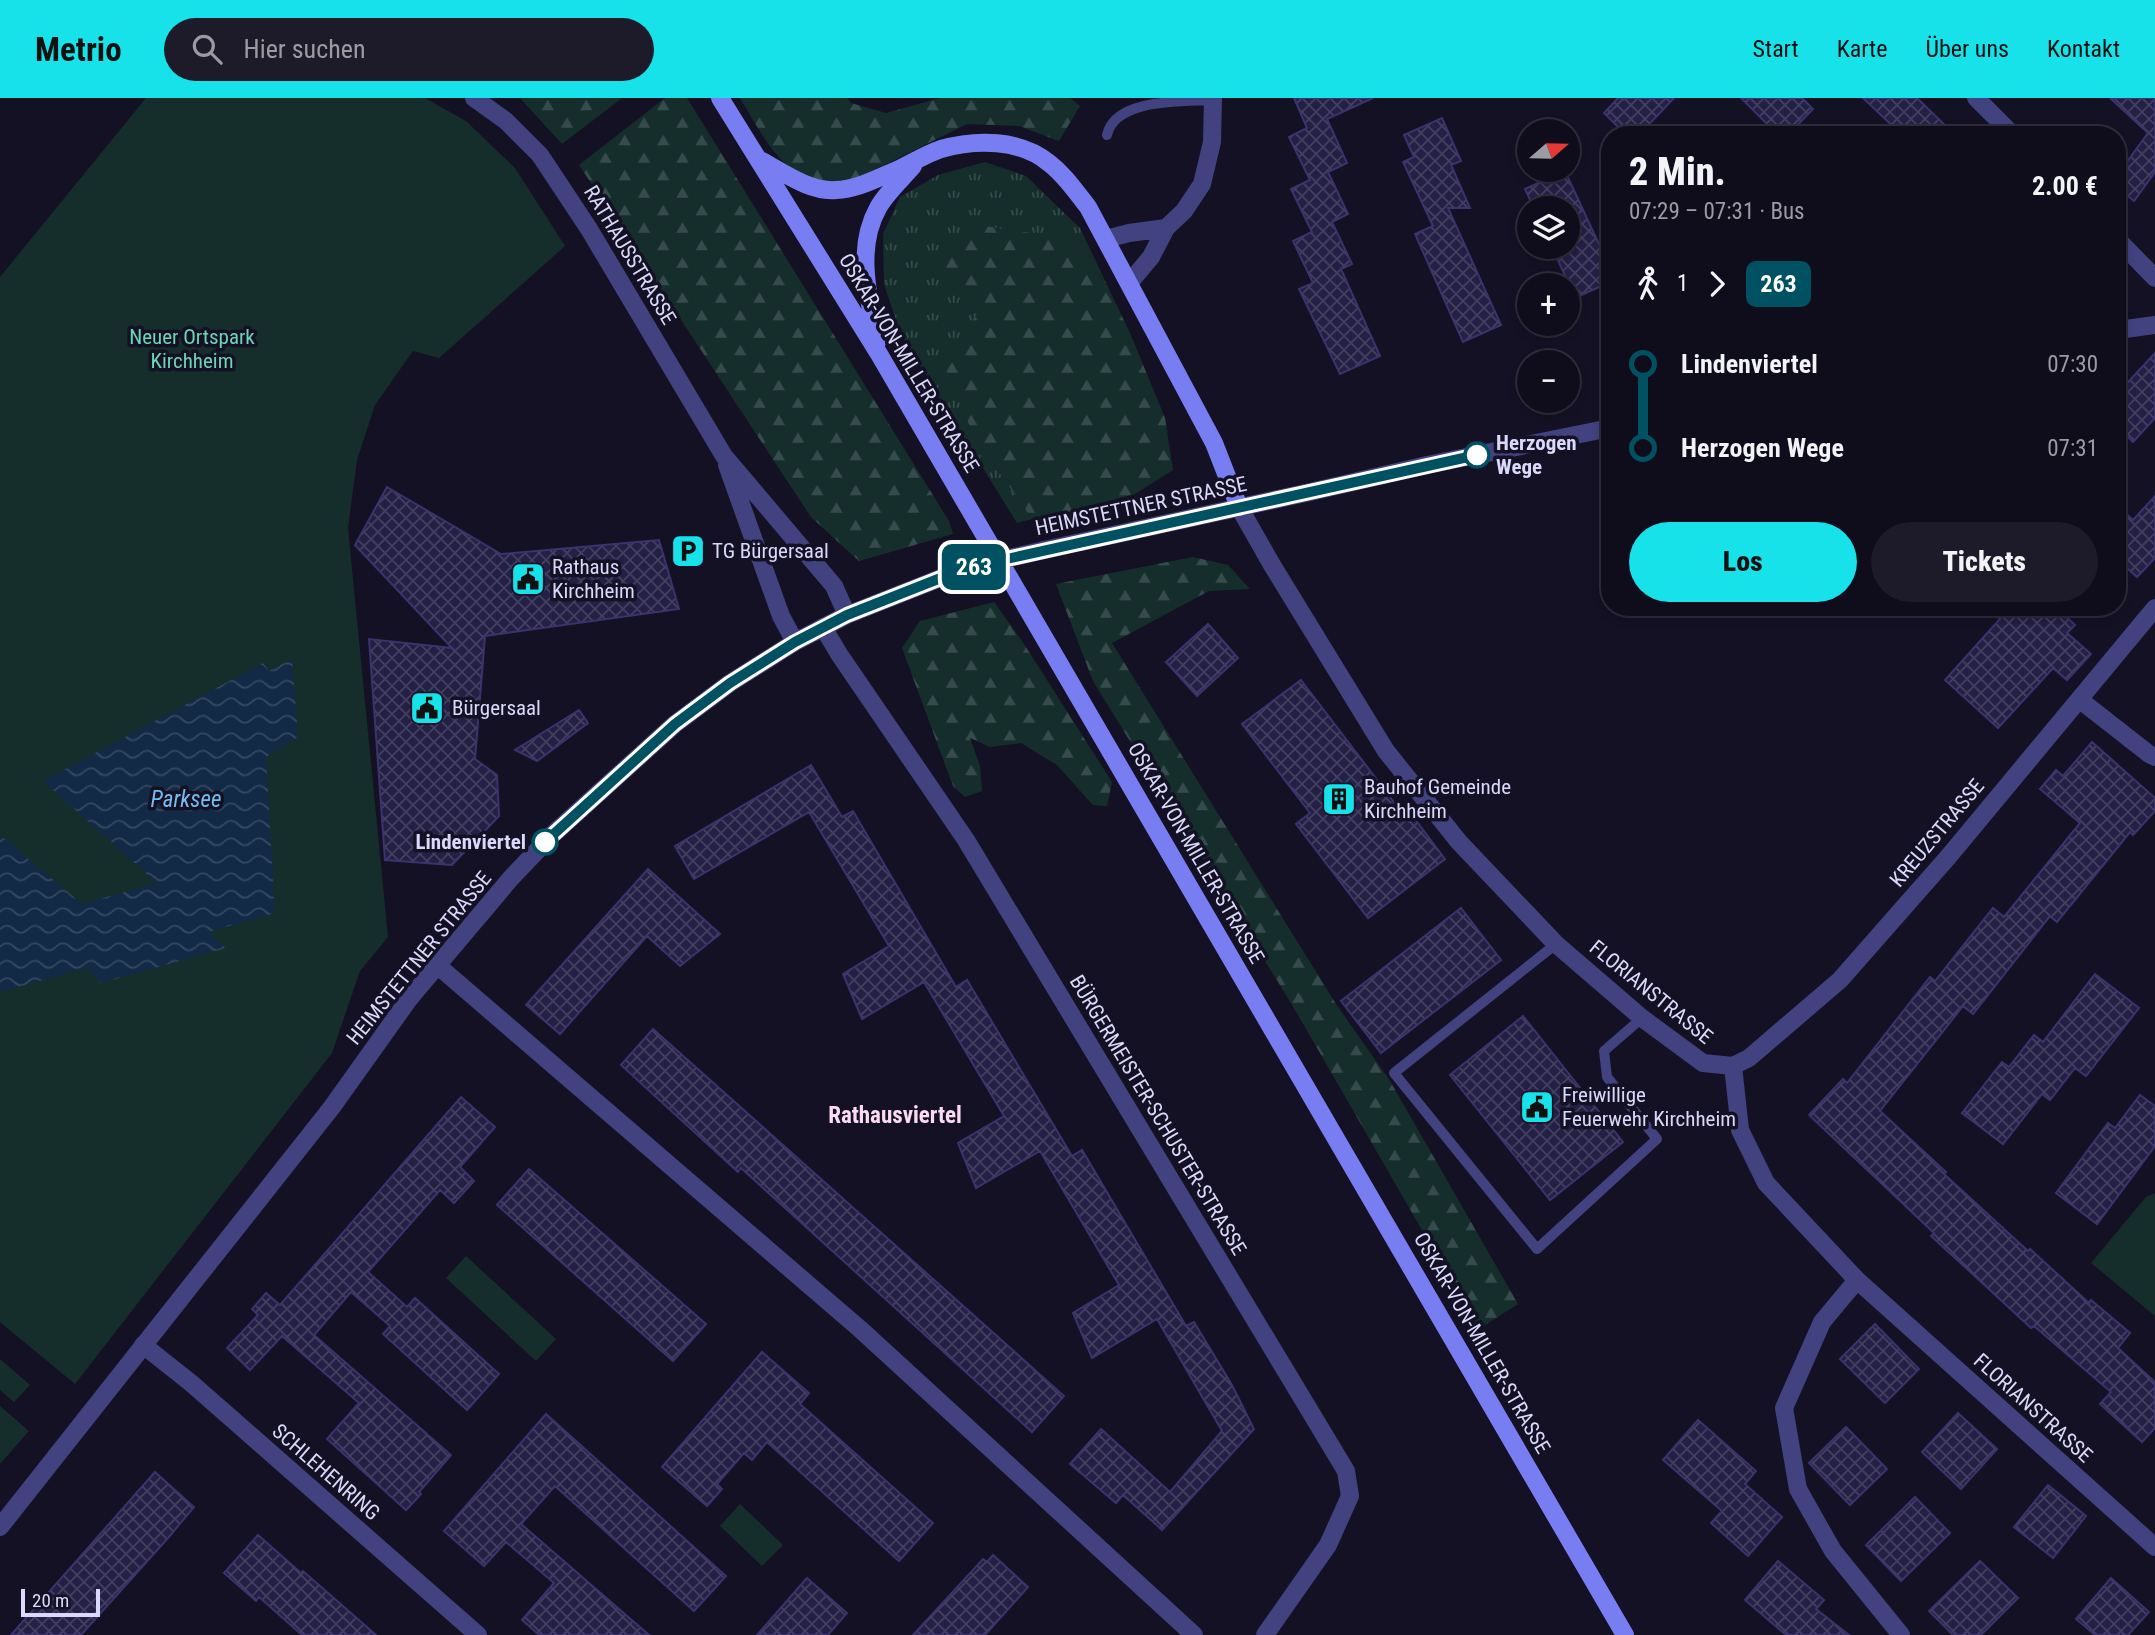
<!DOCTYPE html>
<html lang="de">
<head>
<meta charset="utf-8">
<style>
	:root { --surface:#0f0d1c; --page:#1d1b29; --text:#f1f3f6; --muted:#9b9ca3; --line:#2f2d3b; --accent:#17e1e9 }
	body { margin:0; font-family:"Roboto Condensed",sans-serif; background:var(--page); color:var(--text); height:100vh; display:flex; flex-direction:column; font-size:26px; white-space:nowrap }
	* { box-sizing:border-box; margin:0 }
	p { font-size:23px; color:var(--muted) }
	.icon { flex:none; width:38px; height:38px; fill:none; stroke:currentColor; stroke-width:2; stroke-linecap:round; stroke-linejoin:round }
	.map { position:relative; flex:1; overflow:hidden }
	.details { position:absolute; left:1601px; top:28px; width:525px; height:490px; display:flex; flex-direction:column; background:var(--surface); border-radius:28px; box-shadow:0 4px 10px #0003,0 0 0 2px var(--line) }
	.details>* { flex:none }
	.badge { padding:0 14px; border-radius:10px; font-size:24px; line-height:46px }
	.needle { width:46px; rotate:70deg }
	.buttons { position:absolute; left:1517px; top:21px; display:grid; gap:14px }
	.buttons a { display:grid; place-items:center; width:63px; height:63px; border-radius:50%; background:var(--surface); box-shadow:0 4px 10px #0003,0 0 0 2px var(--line); font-size:35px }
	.scale { position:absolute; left:21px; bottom:18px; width:79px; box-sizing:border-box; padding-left:7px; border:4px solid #dbd9fb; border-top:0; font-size:19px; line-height:24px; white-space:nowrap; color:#dbd9fb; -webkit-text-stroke:5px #141125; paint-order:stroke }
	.map>.badge { position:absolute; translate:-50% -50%; box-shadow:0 0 0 4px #fff }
	.legs { display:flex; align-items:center; gap:10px; height:77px; padding:0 28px; font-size:23px }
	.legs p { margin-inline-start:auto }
	.overview { display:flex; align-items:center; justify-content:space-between; height:119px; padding:0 28px }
	h1 { font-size:38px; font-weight:800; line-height:52px }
	.action { display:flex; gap:14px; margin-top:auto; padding:14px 28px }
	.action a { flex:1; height:80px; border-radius:42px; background:var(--accent); color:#111; font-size:28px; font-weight:800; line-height:80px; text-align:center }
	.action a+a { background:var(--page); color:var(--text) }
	ul { padding:0 28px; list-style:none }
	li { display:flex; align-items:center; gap:24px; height:84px; font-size:26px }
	li i { display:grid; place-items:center; width:10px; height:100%; margin:0 9px; background:currentColor }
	li i::after { content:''; width:18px; height:18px; margin:-9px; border:5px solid; border-radius:50%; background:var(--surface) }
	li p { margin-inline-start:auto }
	li:first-child i { background:linear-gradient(#0000 50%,currentColor 0) }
	li:last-child i { background:linear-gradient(currentColor 50%,#0000 0) }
	header { display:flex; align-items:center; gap:42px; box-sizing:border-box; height:98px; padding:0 35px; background:var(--accent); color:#111 }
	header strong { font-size:33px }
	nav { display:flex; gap:38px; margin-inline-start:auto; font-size:24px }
	.search { width:490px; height:63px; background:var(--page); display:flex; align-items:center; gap:18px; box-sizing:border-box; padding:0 24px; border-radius:38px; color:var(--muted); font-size:26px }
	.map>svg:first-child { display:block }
	.grass { fill:url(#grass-tufts) }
	.forest { fill:url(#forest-firs) }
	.park { fill:#152e2c }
	.water { fill:url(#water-waves) }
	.building { fill:url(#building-cross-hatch); stroke:#3b336e; stroke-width:2 }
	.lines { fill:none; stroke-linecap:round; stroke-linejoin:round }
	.service { stroke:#41427f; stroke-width:10 }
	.minor { stroke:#41427f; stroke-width:18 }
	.tertiary { stroke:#41427f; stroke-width:18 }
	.secondary { stroke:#797df2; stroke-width:18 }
	.tertiary-bridge { stroke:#41427f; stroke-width:18 }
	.line-1-casing { stroke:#fff; stroke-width:16 }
	.line-1 { stroke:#005262; stroke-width:10 }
	.stop-1-dot { fill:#fff; stroke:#005262; stroke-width:3.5 }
	.labels { text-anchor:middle; stroke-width:7; stroke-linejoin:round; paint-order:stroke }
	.street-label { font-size:21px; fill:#dbd9fb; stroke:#141125 }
	.park-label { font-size:21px; fill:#6bd5b4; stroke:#141125 }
	.stop-label { font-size:21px; font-weight:bold; fill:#dbd9fb; stroke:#141125; text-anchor:start }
	.poi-label { font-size:21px; fill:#dbd9fb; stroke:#141125; text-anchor:start }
	.water-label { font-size:23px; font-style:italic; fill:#71bef2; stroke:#141125 }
	.neighbourhood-label { font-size:23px; font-weight:bold; fill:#fcdbf2; stroke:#141125 }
</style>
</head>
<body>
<header>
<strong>Metrio</strong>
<div class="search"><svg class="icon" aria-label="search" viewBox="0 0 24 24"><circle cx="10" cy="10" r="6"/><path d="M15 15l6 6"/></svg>Hier suchen</div>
<nav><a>Start</a><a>Karte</a><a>Über uns</a><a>Kontakt</a></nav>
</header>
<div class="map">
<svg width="2155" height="1537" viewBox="0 0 2155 1537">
	<defs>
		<pattern id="grass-tufts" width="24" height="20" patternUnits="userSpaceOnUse" patternTransform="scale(1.75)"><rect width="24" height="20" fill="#152e2c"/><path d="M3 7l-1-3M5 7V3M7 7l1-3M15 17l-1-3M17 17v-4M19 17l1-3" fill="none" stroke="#364c4c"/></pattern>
		<pattern id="forest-firs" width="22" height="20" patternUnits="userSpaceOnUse" patternTransform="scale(1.75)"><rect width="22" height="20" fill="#152e2c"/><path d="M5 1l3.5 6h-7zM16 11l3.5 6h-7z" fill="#364c4c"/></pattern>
		<pattern id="water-waves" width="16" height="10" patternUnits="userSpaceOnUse" patternTransform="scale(1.75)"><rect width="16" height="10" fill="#132a47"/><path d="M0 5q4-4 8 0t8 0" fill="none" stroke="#354862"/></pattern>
		<pattern id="building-cross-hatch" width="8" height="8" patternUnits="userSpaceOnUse" patternTransform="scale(1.75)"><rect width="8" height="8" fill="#241f44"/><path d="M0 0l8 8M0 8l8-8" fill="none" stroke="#433f60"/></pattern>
	</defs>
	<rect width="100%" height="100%" fill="#141125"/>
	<!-- grass -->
	<path class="grass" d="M985 64 1026 78 1080 130 1107 187 1081 154 986 205 964 234 974 338 1032 421 1017 425 901 237 884 186 883 136 900 99 938 77Z"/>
	<!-- forest -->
	<path class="forest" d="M520 0H622L562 46Z
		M665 0H687L949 423 953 436 859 463 811 419 579 67Z
		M740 0H847L851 5 886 15 940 0H1070L1080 8 1059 43 1019 28 967 26 860 79C792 101 769 48 740 0Z
		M972 126 1043 137 1081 154 1107 187 1130 235 1165 320 1173 372 1135 396 1046 420 1032 421 974 338 945 271 964 234 985 205 952 190 941 152Z
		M1193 459 1228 467 1250 491 1209 493 1112 545 1336 906 1390 983 1518 1206 1479 1231 1294 910 1093 583 1056 486Z
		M994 504 1024 546 1112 684 1107 708 1093 707 1057 667 1021 645 990 649 970 640 980 668 982 693 965 699 953 688 902 550 920 523Z"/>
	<!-- park -->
	<path class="park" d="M146 0H425L466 23 515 70 565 148 439 260 413 253 375 307 357 362 348 430 388 839 360 873 332 955 75 1286 0 1224V179Z
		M2155 1095V1218L2091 1165 2146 1099Z
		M466 1158 556 1241 536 1263 446 1180Z
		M0 1261 30 1287 14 1304 0 1292Z
		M0 1308 29 1333 0 1366Z
		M740 1406 783 1447 762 1468 720 1428Z"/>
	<!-- water -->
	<path class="water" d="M292 561 298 639 266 659 275 815 208 834 226 850 101 885 86 870 0 894V737L82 806 157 785 43 683 263 565 269 573Z"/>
	<!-- building -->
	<path class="building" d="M1294 0H1373L1327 21 1347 65 1328 74 1348 116 1332 124 1352 166 1341 171 1380 258 1340 276 1299 191 1313 185 1293 143 1312 134 1291 91 1310 82 1289 39 1307 30Z
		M1618 0H1674L1639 37H1626L1604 15Z
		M1741 0H1802L1813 11 1788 37H1778Z
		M1863 0H1917L1955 37H1902Z
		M2110 0H2155V74L2134 103 2118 90V76L2148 35Z
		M1442 20 1461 63 1451 67 1470 110H1448L1501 227 1463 244 1415 136 1433 128 1403 64 1414 59 1404 37Z
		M1565 73 1610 170V184L1575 200 1552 149H1568V110H1534L1525 91Z
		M2155 255V320L2133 344 2118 329V295Z
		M387 389 501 456 659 442 679 511 485 538 475 661 497 677 499 718 452 767 385 762 369 541 452 550 355 447Z
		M2155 398V460L2137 479 2118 462V408L2133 422Z
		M1987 509H2056L2075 527 2067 535 2091 556 2067 582 2053 570 1998 630 1945 582 2000 521Z
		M1208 526 1238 560 1197 598 1166 564Z
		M1301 582 1409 724 1414 720 1445 761 1368 820 1296 726 1310 715 1242 626Z
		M579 612 588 625 537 663 515 652Z
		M2092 644 2155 700V713L2133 737 2130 734 2057 824 2050 818 1973 916 1963 908 1880 1013 1946 1074 1944 1076 2028 1153 2030 1151 2089 1205 2091 1202 2130 1235 2118 1250 2155 1284V1330L2142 1344 2100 1306 2111 1294 2034 1228 2031 1230 1991 1193 1931 1138 1934 1135 1809 1017 1843 981 1847 985 1930 879 1935 883 1993 810 2004 819 2080 725 2040 691 2056 672 2063 678Z
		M811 667 842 719 853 713 956 889 967 882 1072 1058 1082 1052 1186 1228 1194 1224 1232 1287 1254 1331 1162 1432 1123 1397 1116 1405 1070 1366 1101 1331 1170 1394 1222 1333 1157 1221 1092 1260 1073 1215 1119 1187 1040 1053 976 1090 958 1045 1004 1018 924 884 862 921 843 876 889 848 809 714 694 781 675 748Z
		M648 771 720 836 680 868 647 838 560 936 526 907Z
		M1461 810 1501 862 1381 955 1341 903Z
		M2095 876 2139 910 2086 978 2075 970 2050 1002 2042 996 2003 1046 1962 1015 2002 964 2009 969 2034 937 2043 944Z
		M1523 918 1623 1044 1550 1102 1450 977Z
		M653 931 1064 1298 1032 1334 741 1070 738 1074 621 967Z
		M2140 997 2155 1008V1048L2097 1126 2056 1095 2108 1025 2115 1030Z
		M461 999 495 1029 460 1069 474 1083 454 1105 440 1092 368 1174 407 1209 415 1200 499 1276 467 1312 383 1236 390 1228 351 1194 314 1237 451 1357 419 1394 421 1396 406 1412 327 1341 359 1305 282 1238 250 1272 227 1250 258 1217 252 1211 266 1195 280 1207Z
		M529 1071 706 1226 673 1263 497 1107Z
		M1875 1226 1919 1271 1885 1305 1840 1261Z
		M762 1254 809 1295 800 1306 933 1425 899 1463 767 1344 752 1362 744 1355 717 1386 722 1391 707 1408 662 1369Z
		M1958 1315 1997 1351 1961 1391 1922 1354Z
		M546 1316 726 1478 694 1513 555 1388 521 1426 649 1537H539L522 1522 554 1485 506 1444 484 1468 444 1433Z
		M1698 1322 1756 1373 1745 1386 1782 1419 1748 1458 1711 1425 1722 1413 1663 1362Z
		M1846 1329 1887 1371 1850 1407 1809 1365Z
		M155 1374 194 1409 168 1440 81 1537H11Z
		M2048 1387 2086 1418 2053 1460 2014 1429Z
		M1915 1399 1950 1435 1901 1483 1866 1447Z
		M258 1437 301 1475 303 1473 376 1537H302L259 1499 256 1503 224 1475Z
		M993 1457 1028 1489 985 1537H913L983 1461 987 1464Z
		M1778 1463 1824 1502 1816 1511 1849 1537H1786L1745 1502Z
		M1980 1463 2018 1500 1981 1537H1953L1929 1513Z
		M807 1480 847 1515 833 1531 828 1537H757Z
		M2111 1480 2149 1514 2128 1537H2095L2076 1521Z"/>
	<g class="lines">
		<!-- service -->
		<path class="service" d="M1107 37C1115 0 1182 4 1213 2
			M1556 846 1394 975 1537 1151 1657 1041 1607 979 1604 953 1642 920"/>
		<!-- minor -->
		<path class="minor" d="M1976 0 2013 37
			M1106 141 1129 135 1166 130
			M2118 142 2155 180
			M1130 184 1151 159 1166 130 1184 113 1202 86 1212 44 1213 0
			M1239 409 1272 467 1386 653 1459 744 1556 846 1642 920 1703 965 1733 968 1740 1032 1766 1085 1857 1182 2155 1449
			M823 529 839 556 966 742 1346 1373 1350 1398 1328 1447 1265 1537
			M2080 602 2149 656 2155 659
			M437 867 860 1231 1194 1537
			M1733 968 1749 960 1840 882 1949 758 2155 510
			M1857 1182 1822 1224 1784 1310 1798 1391 1833 1453 1901 1537
			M143 1247 191 1285 478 1537
			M0 1429 332 1009 409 901 511 780 552 737 675 626 730 585 795 544"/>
		<!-- tertiary -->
		<path class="tertiary" d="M474 0 506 23 540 57 589 131 724 358 834 488 847 517
			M2118 232 2155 227
			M727 367 781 518 795 544 847 517 966 470
			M1044 452 1310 394 1427 367 1610 330"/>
		<!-- secondary -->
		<path class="secondary" d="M720 0 879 256 1625 1537
			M762 63C784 75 810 94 836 92 858 91 877 80 897 72 912 65 926 56 941 51 976 41 1020 41 1049 65 1065 77 1076 94 1088 109L1214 345 1239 409
			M877 244C869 200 855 151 878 110 886 95 902 81 913 68"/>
		<!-- tertiary-bridge -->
		<path class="tertiary-bridge" d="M966 470 1044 452"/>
	</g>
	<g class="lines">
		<!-- line-1 casing -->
		<g class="line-1-casing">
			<path id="line-1" d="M545 744 675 626 730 585 795 544 847 517 966 470 1477 357"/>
		</g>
		<!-- line-1 -->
		<use href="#line-1" class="line-1"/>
	</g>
	<!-- icons -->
	<defs>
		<g id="parking-square" transform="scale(1.75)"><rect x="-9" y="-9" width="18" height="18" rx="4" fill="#17e1e9" stroke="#141125"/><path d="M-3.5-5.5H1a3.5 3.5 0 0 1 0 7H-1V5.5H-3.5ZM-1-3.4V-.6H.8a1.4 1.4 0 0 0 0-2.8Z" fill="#111"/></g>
		<g id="civic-square" transform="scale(1.75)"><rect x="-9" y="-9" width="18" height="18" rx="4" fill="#17e1e9" stroke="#141125"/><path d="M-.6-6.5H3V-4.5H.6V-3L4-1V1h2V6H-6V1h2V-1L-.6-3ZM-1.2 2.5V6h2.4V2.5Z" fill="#111"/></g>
		<g id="building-square" transform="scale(1.75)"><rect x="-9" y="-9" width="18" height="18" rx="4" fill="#17e1e9" stroke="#141125"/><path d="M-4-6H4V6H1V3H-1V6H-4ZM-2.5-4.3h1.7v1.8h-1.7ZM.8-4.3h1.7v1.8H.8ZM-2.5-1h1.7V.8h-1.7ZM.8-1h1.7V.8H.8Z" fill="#111"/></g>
	</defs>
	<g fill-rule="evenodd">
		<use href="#parking-square" x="688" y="453"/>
		<use href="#civic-square" x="528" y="481"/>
		<use href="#civic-square" x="427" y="610"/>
		<use href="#building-square" x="1339" y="701"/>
		<use href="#civic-square" x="1537" y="1009"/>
	</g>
	<!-- markers -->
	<g class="stop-1-dot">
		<circle cx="1477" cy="357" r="12"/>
		<circle cx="545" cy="744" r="12"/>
	</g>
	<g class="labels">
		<!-- street labels -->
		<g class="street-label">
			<text transform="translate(630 157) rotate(59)" y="7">RATHAUSSTRASSE</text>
			<text transform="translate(909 265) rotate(59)" y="7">OSKAR-VON-MILLER-STRASSE</text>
			<text transform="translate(1141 408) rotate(-12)" y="7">HEIMSTETTNER STRASSE</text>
			<text transform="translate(1937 735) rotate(-50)" y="7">KREUZSTRASSE</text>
			<text transform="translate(1196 755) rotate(60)" y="7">OSKAR-VON-MILLER-STRASSE</text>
			<text transform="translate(419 860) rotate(-51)" y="7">HEIMSTETTNER STRASSE</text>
			<text transform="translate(1651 894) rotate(39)" y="7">FLORIANSTRASSE</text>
			<text transform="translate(1158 1017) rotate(59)" y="7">BÜRGERMEISTER-SCHUSTER-STRASSE</text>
			<text transform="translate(1482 1245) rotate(60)" y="7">OSKAR-VON-MILLER-STRASSE</text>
			<text transform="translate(2033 1310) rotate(42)" y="7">FLORIANSTRASSE</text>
			<text transform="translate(326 1374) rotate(41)" y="7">SCHLEHENRING</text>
		</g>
		<!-- park labels -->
		<g class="park-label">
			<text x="192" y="246">Neuer Ortspark<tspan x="192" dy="24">Kirchheim</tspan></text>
		</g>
		<!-- stop labels -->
		<g class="stop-label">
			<text x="1496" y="352">Herzogen<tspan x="1496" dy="24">Wege</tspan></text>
			<text x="526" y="751" text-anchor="end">Lindenviertel</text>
		</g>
		<!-- poi labels -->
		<g class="poi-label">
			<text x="712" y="460">TG Bürgersaal</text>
			<text x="552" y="476">Rathaus<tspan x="552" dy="24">Kirchheim</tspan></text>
			<text x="452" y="617">Bürgersaal</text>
			<text x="1364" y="696">Bauhof Gemeinde<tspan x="1364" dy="24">Kirchheim</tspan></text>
			<text x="1562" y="1004">Freiwillige<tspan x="1562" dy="24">Feuerwehr Kirchheim</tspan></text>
		</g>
		<!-- water labels -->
		<g class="water-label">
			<text x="186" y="709">Parksee</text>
		</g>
		<!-- neighbourhood labels -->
		<g class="neighbourhood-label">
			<text x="895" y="1025">Rathausviertel</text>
		</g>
	</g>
</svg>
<div class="buttons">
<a><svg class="needle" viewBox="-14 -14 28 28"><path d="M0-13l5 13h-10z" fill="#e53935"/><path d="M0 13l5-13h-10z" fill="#9b9ca3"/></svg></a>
<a><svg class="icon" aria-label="layers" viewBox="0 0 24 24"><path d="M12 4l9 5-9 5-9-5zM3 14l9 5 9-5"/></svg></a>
<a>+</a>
<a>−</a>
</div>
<div class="scale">20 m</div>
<b class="badge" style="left:974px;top:469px;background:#005262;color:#fff">263</b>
<section class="details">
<div class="overview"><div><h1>2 Min.</h1><p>07:29 – 07:31 · Bus</p></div><b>2.00 €</b></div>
<div class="legs"><svg class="icon" aria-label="walk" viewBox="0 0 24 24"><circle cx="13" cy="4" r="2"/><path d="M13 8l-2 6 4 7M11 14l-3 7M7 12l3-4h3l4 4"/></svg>1<svg class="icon" aria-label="forward" viewBox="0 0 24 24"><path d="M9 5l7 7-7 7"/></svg><b class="badge" style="background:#005262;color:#fff">263</b></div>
<ul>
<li><i style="color:#005262"></i><b>Lindenviertel</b><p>07:30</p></li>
<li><i style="color:#005262"></i><b>Herzogen Wege</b><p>07:31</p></li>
</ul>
<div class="action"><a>Los</a><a>Tickets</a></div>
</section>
</div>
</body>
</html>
